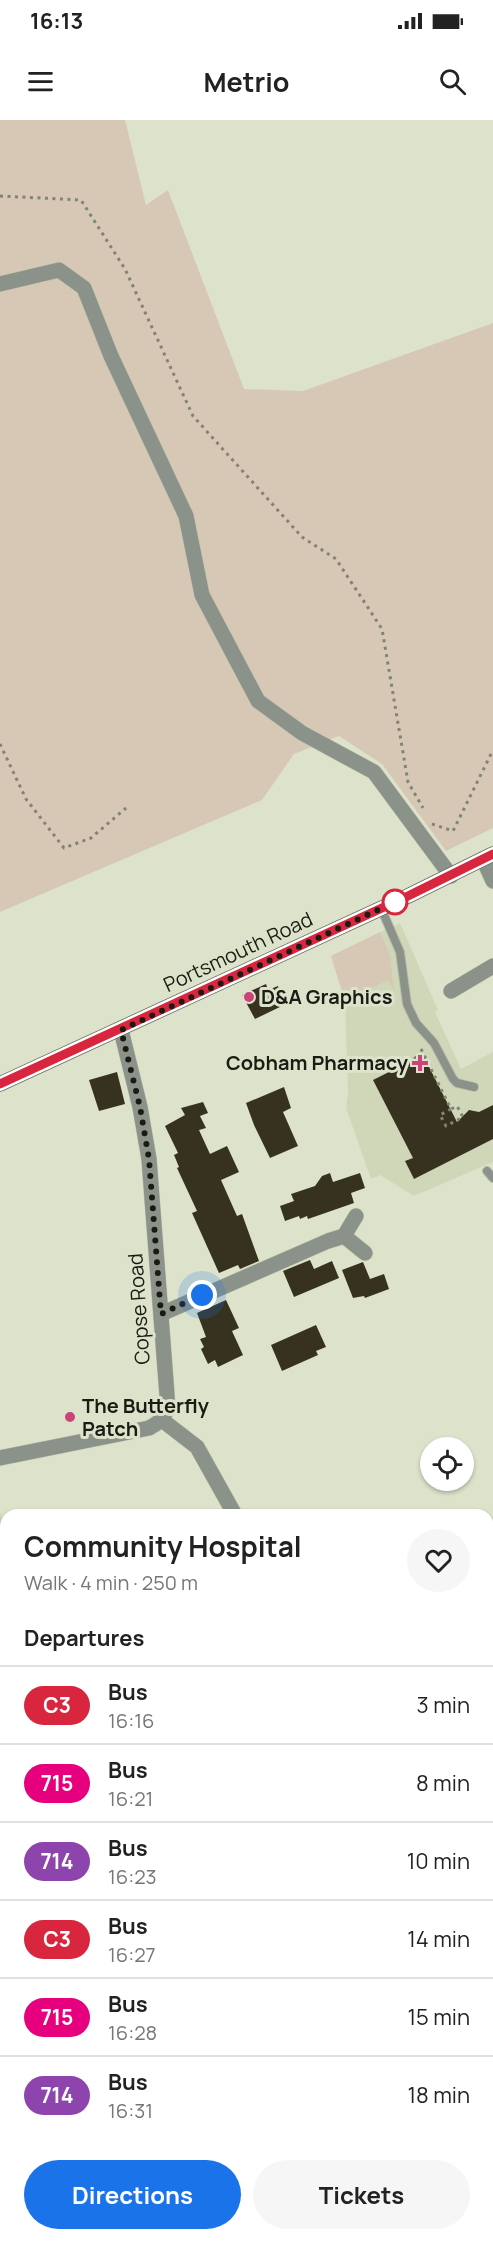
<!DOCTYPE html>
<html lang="en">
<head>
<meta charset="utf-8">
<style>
	:root { --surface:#fff; --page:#f6f6f6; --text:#222; --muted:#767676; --line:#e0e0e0; --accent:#1a73e8 }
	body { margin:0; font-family:Manrope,sans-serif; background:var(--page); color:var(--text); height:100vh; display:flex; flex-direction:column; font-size:22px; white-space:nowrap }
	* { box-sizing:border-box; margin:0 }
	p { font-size:20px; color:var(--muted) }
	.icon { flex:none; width:33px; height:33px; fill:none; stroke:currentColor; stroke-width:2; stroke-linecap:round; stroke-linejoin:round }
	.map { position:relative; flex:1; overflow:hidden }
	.panel { position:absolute; left:0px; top:1389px; width:494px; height:732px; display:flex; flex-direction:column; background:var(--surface); border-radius:18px 18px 0 0; box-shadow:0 2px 4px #0004 }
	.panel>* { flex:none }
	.badge { padding:0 12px; border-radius:20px; font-size:21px; line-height:39px }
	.fabs { position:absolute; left:420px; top:1317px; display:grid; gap:12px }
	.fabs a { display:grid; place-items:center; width:54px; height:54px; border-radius:50%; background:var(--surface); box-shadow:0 2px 4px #0004; font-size:30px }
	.you { position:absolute; width:30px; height:30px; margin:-15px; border:4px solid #fff; border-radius:50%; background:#1a73e8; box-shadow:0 0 0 9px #1a73e833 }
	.map>.badge { position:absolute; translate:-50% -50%; box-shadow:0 0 0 3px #fff }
	h2 { padding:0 24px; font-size:22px; line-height:54px }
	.round { display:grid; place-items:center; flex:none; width:63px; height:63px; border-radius:32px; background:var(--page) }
	.headline { display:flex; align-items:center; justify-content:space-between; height:102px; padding:0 24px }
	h1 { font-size:28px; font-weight:700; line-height:45px }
	.button { display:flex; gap:12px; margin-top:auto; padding:12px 24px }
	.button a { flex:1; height:69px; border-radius:36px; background:var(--accent); color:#fff; font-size:24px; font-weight:700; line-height:69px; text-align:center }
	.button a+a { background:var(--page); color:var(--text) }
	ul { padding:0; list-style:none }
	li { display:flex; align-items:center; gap:18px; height:78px; padding:0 24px; border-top:2px solid var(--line) }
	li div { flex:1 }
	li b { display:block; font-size:22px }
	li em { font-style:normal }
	li .badge { min-width:66px; font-weight:700; text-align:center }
	.status { display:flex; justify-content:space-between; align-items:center; height:42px; padding:0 30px; background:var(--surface); direction:ltr }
	.status svg { height:16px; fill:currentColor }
	header { display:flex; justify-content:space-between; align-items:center; height:78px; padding:0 24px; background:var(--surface); font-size:27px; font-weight:700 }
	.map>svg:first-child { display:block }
	.built { fill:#d0d7b8 }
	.green { fill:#d7c8b6 }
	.building { fill:#37321f }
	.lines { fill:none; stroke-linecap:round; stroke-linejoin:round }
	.lane-casing { stroke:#babfaa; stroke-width:10 }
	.street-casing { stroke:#babfaa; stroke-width:16 }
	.primary-casing { stroke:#babfaa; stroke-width:16 }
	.path { stroke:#808474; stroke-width:3; stroke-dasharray:3 4.5; stroke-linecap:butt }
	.lane { stroke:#8b928a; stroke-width:8 }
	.street { stroke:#8b928a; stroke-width:15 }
	.primary { stroke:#465245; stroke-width:15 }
	.line-casing { stroke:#fff; stroke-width:14 }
	.line { stroke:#d7263d; stroke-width:9 }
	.walk { stroke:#1a1c14; stroke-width:6; stroke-dasharray:0 10.8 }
	.stop-dot { fill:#fff; stroke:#d7263d; stroke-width:3 }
	.poi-dot { fill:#cd4278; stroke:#dde3cb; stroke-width:2 }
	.labels { text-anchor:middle; stroke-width:6; stroke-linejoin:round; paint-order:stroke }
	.street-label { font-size:20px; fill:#1a1c14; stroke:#dde3cb }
	.poi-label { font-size:20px; font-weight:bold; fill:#1a1c14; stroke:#dde3cb; text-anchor:start }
</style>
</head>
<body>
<div class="status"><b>16:13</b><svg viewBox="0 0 49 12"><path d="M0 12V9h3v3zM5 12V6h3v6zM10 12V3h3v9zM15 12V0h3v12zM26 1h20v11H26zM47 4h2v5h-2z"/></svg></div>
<header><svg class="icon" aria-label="menu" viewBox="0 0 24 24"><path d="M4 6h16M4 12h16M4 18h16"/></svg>Metrio<svg class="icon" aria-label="search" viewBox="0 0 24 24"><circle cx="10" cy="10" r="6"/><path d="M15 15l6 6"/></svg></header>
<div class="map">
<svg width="493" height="2121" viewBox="0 0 493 2121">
	<rect width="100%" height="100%" fill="#dde3cb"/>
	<!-- built -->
	<path class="built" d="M400 803 438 890 435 892 461 949 493 932V1042L414 1076 380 1055 371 1059 346 988 348 973 345 881 331 836Z
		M0 1392 6 1411V1625L0 1609Z
		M0 2031 6 2032V2115H144L146 2121H0Z"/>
	<!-- green -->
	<path class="green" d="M0 0H125L146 85 168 70 244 269 303 271 493 203V708L446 731 382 644 339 616 294 634 262 680 0 792Z
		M380 812 390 835 394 870 388 860 345 881 331 836Z"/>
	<!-- building -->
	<path class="building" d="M266 864 268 870 278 866 284 885 255 899 242 875Z
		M423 935 457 1002 469 990 479 992 493 985V1019L414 1059 405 1041 413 1038 373 960Z
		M117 952 125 984 99 991 89 960Z
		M284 967 291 988 283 992 298 1026 270 1038 254 1005 246 983Z
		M203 982 208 993 200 996 206 1008 199 1010 210 1034 227 1026 239 1052 221 1060 237 1096 242 1094 259 1141 240 1149 238 1145 219 1153 192 1093 197 1091 177 1048 179 1047 174 1035 178 1033 165 1006 185 995 181 988Z
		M330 1053 333 1062 360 1053 365 1068 351 1073 354 1083 308 1099 307 1096 300 1099 299 1096 285 1101 280 1086 294 1081 291 1074 315 1066 322 1056Z
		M310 1140 314 1149 332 1141 339 1158 294 1177 283 1151Z
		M363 1142 370 1159 384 1154 389 1169 365 1178 364 1176 353 1178 342 1150Z
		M226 1180 239 1208 232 1211 243 1235 218 1247 215 1240 208 1244 201 1229 204 1227 200 1219 206 1217 197 1193Z
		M316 1205 326 1227 316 1231 318 1235 282 1251 271 1225Z"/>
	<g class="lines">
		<!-- lane casing -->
		<g class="lane-casing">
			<path id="lane" d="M381 788 400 832 407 884 416 903 434 923 453 959 457 963 474 967
				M487 1051 493 1058
				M0 1416 6 1434
				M124 2115 127 2121"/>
		</g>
		<!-- street casing -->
		<g class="street-casing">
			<path id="street" d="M0 164 59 150 84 168 111 236 186 396 202 475 258 581 302 613 374 652 451 756
				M483 739 493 761
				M451 871 493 846
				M344 1116 365 1133
				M161 1194 328 1121 344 1116 356 1096
				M162 1300 197 1327 235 1395
				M0 1338 149 1308C165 1300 168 1292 167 1275L149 1039 140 987 121 910
				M0 1893 6 1907
				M488 2057 493 2054
				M6 2087 2 2100 6 2107
				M366 2121 378 2115"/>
		</g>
		<!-- primary casing -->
		<g class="primary-casing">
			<path id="primary" d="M0 964 408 776 493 734"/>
		</g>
		<!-- path -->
		<path class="path" d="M0 76 81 80 125 149 193 296 302 417 336 439 382 509 408 662 423 688
			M0 624 26 679 64 728 91 718 126 688
			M432 704 453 711 493 630
			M421 929 451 989 457 986 463 997 446 1006 440 995 451 989
			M399 950 397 947 423 934"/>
		<!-- lane -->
		<use href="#lane" class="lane"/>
		<!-- street -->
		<use href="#street" class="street"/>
		<!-- primary -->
		<use href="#primary" class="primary"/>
	</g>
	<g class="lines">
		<!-- line casing -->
		<g class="line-casing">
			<path id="line" d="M0 964 408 776 493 734"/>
		</g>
		<!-- line -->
		<use href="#line" class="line"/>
		<!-- walk -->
		<path class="walk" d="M202 1175 161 1194 149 1039 140 987 121 910 395 782"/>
	</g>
	<!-- markers -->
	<circle class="stop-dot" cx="395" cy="782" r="12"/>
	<g class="poi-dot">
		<circle cx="249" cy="877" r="6"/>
		<path d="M417 934h6v6h6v6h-6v6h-6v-6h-6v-6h6z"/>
		<circle cx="70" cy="1297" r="6"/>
	</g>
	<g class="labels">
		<!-- street labels -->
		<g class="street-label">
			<text transform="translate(238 832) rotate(-25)" y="7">Portsmouth Road</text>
			<text transform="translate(139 1189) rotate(-94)" y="7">Copse Road</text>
		</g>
		<!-- poi labels -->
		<g class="poi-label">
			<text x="261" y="884">D&amp;A Graphics</text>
			<text x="408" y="950" text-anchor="end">Cobham Pharmacy</text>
			<text x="82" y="1293">The Butterfly<tspan x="82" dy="23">Patch</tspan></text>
		</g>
	</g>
</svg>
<div class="fabs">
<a><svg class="icon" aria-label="locate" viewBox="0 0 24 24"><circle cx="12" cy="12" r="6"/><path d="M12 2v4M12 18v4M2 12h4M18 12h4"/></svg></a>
</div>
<div class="you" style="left:202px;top:1175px"></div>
<section class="panel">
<div class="headline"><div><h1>Community Hospital</h1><p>Walk · 4 min · 250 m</p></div><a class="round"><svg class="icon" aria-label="heart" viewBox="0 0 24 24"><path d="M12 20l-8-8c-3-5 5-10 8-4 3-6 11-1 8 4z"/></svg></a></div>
<h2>Departures</h2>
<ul>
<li><span class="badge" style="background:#d7263d;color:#fff">C3</span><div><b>Bus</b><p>16:16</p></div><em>3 min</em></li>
<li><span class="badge" style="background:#e6007e;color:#fff">715</span><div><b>Bus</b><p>16:21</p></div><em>8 min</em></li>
<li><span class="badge" style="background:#8e44ad;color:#fff">714</span><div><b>Bus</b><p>16:23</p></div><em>10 min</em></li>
<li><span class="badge" style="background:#d7263d;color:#fff">C3</span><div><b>Bus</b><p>16:27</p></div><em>14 min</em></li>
<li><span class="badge" style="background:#e6007e;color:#fff">715</span><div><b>Bus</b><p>16:28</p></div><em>15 min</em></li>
<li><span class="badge" style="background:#8e44ad;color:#fff">714</span><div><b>Bus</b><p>16:31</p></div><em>18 min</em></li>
</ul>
<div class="button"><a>Directions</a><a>Tickets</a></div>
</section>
</div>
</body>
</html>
